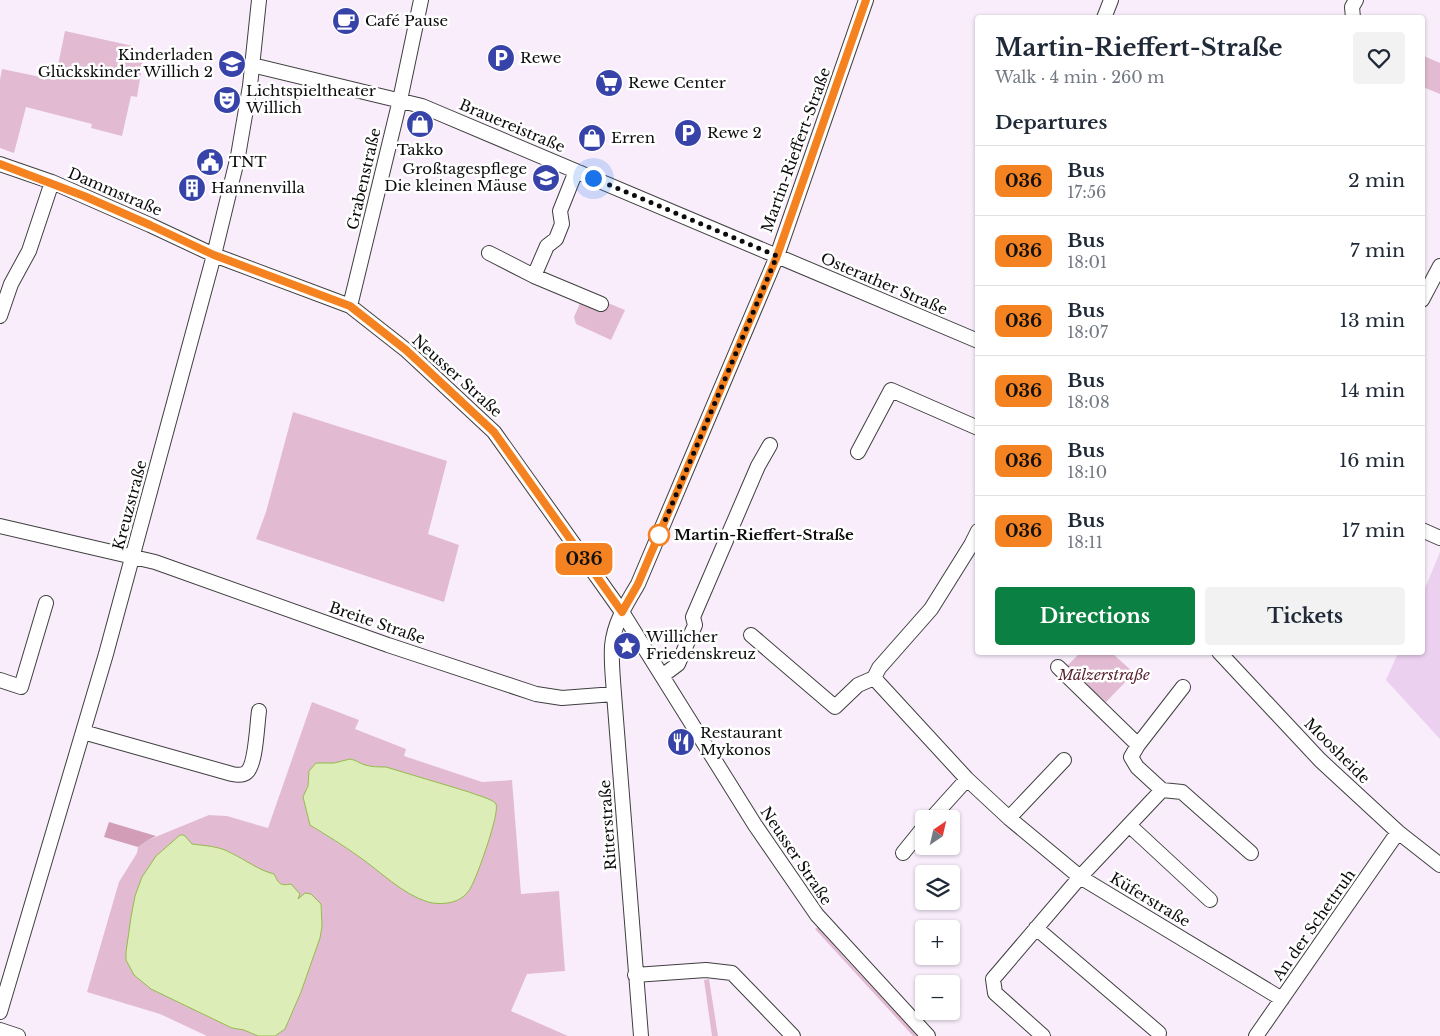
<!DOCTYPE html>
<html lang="en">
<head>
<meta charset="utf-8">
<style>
	:root { --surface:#fff; --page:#f2f2f3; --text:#1f2937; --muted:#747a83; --line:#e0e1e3; --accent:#0b8043 }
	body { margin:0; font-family:"Libre Baskerville",serif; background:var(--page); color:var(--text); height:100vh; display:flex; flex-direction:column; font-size:19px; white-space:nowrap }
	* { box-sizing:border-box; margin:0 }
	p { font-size:16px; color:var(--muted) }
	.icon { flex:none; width:28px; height:28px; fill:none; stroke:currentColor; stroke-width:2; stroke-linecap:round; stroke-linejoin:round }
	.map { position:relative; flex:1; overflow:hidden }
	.panel { position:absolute; left:975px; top:15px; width:450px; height:640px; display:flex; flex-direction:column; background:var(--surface); border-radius:5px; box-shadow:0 1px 4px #0004 }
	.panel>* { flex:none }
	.badge { padding:0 10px; border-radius:8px; font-size:18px; line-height:32px }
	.needle { width:32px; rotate:34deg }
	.fabs { position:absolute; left:915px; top:810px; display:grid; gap:10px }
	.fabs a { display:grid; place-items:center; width:45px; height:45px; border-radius:5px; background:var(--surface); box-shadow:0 1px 4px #0004; font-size:25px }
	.you { position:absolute; width:25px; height:25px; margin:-12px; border:4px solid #fff; border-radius:50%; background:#1a73e8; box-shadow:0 0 0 8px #1a73e833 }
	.map>.badge { position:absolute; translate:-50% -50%; box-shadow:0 0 0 2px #fff }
	h2 { padding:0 20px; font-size:19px; line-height:45px }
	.round { display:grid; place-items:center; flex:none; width:52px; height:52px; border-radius:5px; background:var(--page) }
	.headline { display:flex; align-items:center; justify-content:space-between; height:85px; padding:0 20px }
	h1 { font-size:24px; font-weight:800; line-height:38px }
	.cta { display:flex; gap:10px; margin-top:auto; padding:10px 20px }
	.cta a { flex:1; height:58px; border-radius:5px; background:var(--accent); color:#fff; font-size:20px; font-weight:800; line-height:58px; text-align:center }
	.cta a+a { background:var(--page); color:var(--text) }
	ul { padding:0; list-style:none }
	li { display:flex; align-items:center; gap:15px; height:70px; padding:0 20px; border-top:1px solid var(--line) }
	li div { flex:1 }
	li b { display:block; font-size:19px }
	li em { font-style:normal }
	li .badge { min-width:55px; font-weight:700; text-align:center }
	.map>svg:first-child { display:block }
	.farmland { fill:#ebd0ef }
	.green { fill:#e2bbd2; fill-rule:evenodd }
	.forest { fill:#d19db7 }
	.water { fill:#dcedb8; stroke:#93ba49 }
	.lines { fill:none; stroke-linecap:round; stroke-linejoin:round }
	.minor-casing { stroke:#3f3f3f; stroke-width:16 }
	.minor { stroke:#fff; stroke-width:14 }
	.line-casing { stroke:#fff; stroke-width:11 }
	.line { stroke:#f58220; stroke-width:8 }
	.walk { stroke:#0c0c0c; stroke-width:5; stroke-dasharray:0 9 }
	.stop-dot { fill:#fff; stroke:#f58220; stroke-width:2.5 }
	.labels { text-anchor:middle; stroke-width:5; stroke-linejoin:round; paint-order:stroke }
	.poi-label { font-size:15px; fill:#0c0c0c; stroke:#fff; text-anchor:start }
	.street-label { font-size:15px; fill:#0c0c0c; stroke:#fff }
	.stop-label { font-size:15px; font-weight:bold; fill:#0c0c0c; stroke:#fff; text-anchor:start }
	.park-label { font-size:15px; font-style:italic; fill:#5a2533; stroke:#fff }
</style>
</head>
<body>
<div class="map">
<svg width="1440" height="1036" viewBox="0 0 1440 1036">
	<rect width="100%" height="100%" fill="#f9edfc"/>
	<!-- farmland -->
	<path class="farmland" d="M1440 552V739L1386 680 1398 653 1422 652 1423 593Z"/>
	<!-- green -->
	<path class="green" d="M65 31 133 46 132 52 144 54 137 97 131 96 122 136 91 128 92 124 26 107 14 153 0 148V80L2 69 55 80Z
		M1424 56 1440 63V94L1423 87Z
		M581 301H603L625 310 611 340 576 324 574 317Z
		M293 412 447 461 428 534 459 545 444 602 256 539 266 512Z
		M1080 653H1112L1134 673 1106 702 1098 695 1094 698 1063 670Z
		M312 702 359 720 355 729 406 749 404 756 482 782 512 780 521 894 559 891 565 971 527 974 511 1011 568 1036H275L285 1029 301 992 320 938 322 926 321 919 322 908C301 901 285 895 273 874L262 871 230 852 215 847 192 844 180 835 172 843 135 896 131 917 151 989 232 1028 244 1030 258 1036H207L160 1014 87 992 119 882 137 853 138 847 148 840 209 815 227 816 268 828ZM350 759C356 760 359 763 365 765 372 767 379 767 386 767L469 792C495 804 501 795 492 829L356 854 310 825 303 798 316 763H334Z
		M818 927 844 957 918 1036H913L815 929Z
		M709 979 718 1036H712L704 980Z"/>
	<!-- forest -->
	<path class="forest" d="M109 822 156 836 148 840 138 847 104 837Z"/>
	<!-- water -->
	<path class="water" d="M350 759C356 760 359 763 365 765 372 767 379 767 386 767L469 792C476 795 493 799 496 804 500 813 477 877 471 887 470 890 466 894 464 896 455 904 439 905 428 902 402 894 380 871 358 856 343 845 326 835 310 825L303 797 308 786 309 771 316 763H334Z
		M180 835H184L192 844C206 846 219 846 231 853 246 860 258 870 274 874 279 884 280 886 291 884L300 894 298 899 305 893 311 894 321 904 322 926 320 938 301 992 285 1029 275 1036H258L244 1030 232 1028 151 989 134 975 126 960V952L131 917 135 896 142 877 156 856Z"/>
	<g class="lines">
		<!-- minor casing -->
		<g class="minor-casing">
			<path id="minor" d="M1104 18 1111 0
				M1353 18 1352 7 1356 0
				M252 65 422 106 978 341
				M0 164 52 182 150 225 214 255 350 306 406 350 494 432 622 612 755 825 817 915 928 1036
				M576 171 560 211 562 224 556 239 547 246 534 276 601 304
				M489 253 534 276
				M1422 300 1440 266
				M350 306 400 100 421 0
				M0 316 11 284 29 251 52 182
				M858 452 891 390 978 428
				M0 526 155 562 388 645 536 694 562 698 614 694
				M1422 530 1440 538
				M978 531 971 545 931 609 879 668 874 678 967 779 1009 818 1080 877 1282 999
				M751 635 835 707 858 685 874 678
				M1219 652 1320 760 1398 832 1440 865
				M1058 667 1138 745
				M662 676 678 664 695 625 693 617 758 466 770 445
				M0 680 21 687 46 603
				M83 732 232 774C237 775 243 776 247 772 256 764 257 724 259 711
				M1162 790 1137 767 1131 757 1138 745 1183 687
				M1009 818 1064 760
				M931 819 967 779
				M1129 825 1210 900
				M903 853 924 827
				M1036 928 1159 1033
				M635 975 706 970 732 973 793 1036
				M0 1012 106 654 214 255 238 156 250 86 259 0
				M0 1030 18 1036
				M641 1036 614 694C613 678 611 662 612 646 614 623 626 604 638 584L777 256 866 0
				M1043 1036 995 993 993 979 1080 877 1162 790 1182 792 1251 853
				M1256 1036 1398 832"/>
		</g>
		<!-- minor -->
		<use href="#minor" class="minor"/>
	</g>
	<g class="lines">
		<!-- line casing -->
		<g class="line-casing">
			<path id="line" d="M0 164 84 196 150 225 214 255 350 306 406 350 494 432 622 612 638 584 777 256 866 0"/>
		</g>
		<!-- line -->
		<use href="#line" class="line"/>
		<!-- walk -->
		<path class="walk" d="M593 178 777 256 659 535"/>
	</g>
	<!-- icons -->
	<defs>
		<g id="cafe-disc" transform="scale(1.4375)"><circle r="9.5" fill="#3743a8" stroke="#fff"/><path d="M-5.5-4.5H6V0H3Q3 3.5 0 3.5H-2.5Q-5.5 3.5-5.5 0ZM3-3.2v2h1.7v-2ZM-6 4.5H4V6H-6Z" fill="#fff"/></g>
		<g id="parking-disc" transform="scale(1.4375)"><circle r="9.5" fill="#3743a8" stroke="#fff"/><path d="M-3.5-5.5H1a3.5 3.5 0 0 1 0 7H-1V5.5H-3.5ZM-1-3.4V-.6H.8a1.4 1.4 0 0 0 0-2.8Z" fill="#fff"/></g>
		<g id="school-disc" transform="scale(1.4375)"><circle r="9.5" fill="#3743a8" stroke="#fff"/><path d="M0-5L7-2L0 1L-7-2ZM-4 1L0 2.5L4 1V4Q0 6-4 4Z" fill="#fff"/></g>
		<g id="supermarket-disc" transform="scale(1.4375)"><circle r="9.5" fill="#3743a8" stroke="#fff"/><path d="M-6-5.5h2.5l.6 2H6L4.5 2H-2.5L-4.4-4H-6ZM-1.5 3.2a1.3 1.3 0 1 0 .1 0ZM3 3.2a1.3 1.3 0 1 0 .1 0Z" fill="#fff"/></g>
		<g id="theatre-disc" transform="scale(1.4375)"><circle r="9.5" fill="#3743a8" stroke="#fff"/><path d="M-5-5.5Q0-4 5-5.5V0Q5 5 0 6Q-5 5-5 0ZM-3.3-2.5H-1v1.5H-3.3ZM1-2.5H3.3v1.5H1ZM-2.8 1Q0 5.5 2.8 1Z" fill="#fff"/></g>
		<g id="shop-disc" transform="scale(1.4375)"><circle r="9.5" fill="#3743a8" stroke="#fff"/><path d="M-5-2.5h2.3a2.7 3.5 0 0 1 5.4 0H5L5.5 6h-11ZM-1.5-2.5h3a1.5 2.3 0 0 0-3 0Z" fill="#fff"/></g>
		<g id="civic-disc" transform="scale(1.4375)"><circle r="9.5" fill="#3743a8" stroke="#fff"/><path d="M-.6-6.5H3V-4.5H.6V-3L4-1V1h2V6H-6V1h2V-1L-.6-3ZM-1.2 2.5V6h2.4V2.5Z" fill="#fff"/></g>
		<g id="building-disc" transform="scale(1.4375)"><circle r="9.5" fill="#3743a8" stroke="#fff"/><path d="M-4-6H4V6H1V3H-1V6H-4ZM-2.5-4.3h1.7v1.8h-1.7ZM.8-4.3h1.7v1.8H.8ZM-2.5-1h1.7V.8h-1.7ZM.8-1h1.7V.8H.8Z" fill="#fff"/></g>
		<g id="sight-disc" transform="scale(1.4375)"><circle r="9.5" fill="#3743a8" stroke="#fff"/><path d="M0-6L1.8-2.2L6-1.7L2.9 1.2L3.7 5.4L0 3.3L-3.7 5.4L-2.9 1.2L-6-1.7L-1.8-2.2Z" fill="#fff"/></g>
		<g id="restaurant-disc" transform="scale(1.4375)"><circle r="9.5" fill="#3743a8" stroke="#fff"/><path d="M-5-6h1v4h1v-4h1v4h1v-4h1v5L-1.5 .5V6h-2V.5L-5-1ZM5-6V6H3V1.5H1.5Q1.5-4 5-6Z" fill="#fff"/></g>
	</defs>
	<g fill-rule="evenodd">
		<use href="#cafe-disc" x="346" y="21"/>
		<use href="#parking-disc" x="501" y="58"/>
		<use href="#school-disc" x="232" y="64"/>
		<use href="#supermarket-disc" x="609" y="83"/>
		<use href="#theatre-disc" x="227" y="100"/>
		<use href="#shop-disc" x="420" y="124"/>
		<use href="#parking-disc" x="688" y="133"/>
		<use href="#shop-disc" x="592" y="138"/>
		<use href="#civic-disc" x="210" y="162"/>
		<use href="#school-disc" x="546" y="178"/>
		<use href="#building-disc" x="192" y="188"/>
		<use href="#sight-disc" x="627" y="646"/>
		<use href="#restaurant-disc" x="681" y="742"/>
	</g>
	<!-- markers -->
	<circle class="stop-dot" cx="659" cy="535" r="10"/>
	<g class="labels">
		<!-- poi labels -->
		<g class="poi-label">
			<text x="365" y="26">Café Pause</text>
			<text x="213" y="60" text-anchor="end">Kinderladen<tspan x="213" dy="17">Glückskinder Willich 2</tspan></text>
			<text x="520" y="63">Rewe</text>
			<text x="628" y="88">Rewe Center</text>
			<text x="246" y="96">Lichtspieltheater<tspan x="246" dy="17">Willich</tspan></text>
			<text x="707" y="138">Rewe 2</text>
			<text x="611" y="143">Erren</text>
			<text x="420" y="155" text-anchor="middle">Takko</text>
			<text x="229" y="167">TNT</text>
			<text x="527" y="174" text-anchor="end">Großtagespflege<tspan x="527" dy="17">Die kleinen Mäuse</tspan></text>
			<text x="211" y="193">Hannenvilla</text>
			<text x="646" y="642">Willicher<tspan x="646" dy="17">Friedenskreuz</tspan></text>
			<text x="700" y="738">Restaurant<tspan x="700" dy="17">Mykonos</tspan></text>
		</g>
		<!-- street labels -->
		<g class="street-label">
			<text transform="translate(512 126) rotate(23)" y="5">Brauereistraße</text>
			<text transform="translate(796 150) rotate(-70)" y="5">Martin-Rieffert-Straße</text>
			<text transform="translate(364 179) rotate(-77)" y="5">Grabenstraße</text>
			<text transform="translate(115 192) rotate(23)" y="5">Dammstraße</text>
			<text transform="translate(884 284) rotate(23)" y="5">Osterather Straße</text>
			<text transform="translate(457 376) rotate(42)" y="5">Neusser Straße</text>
			<text transform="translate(130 505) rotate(-75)" y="5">Kreuzstraße</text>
			<text transform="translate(377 623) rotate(19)" y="5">Breite Straße</text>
			<text transform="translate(1337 751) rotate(45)" y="5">Moosheide</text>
			<text transform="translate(608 825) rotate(-94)" y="5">Ritterstraße</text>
			<text transform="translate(796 856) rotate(56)" y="5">Neusser Straße</text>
			<text transform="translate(1150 900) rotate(31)" y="5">Küferstraße</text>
			<text transform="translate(1314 925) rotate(-55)" y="5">An der Schettruh</text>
		</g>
		<!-- stop labels -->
		<g class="stop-label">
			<text x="674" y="540">Martin-Rieffert-Straße</text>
		</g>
		<!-- park labels -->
		<g class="park-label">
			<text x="1104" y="680">Mälzerstraße</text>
		</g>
	</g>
</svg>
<div class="fabs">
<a><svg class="needle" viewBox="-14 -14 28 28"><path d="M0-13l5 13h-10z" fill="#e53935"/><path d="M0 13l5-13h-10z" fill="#747a83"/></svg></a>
<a><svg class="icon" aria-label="layers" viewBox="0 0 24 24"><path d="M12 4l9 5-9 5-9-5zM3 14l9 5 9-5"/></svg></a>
<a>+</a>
<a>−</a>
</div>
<div class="you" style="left:593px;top:178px"></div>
<b class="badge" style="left:584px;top:559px;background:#f58220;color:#111">036</b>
<section class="panel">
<div class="headline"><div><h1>Martin-Rieffert-Straße</h1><p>Walk · 4 min · 260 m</p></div><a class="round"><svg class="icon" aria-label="heart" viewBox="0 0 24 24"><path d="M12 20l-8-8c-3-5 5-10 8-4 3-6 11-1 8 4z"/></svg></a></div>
<h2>Departures</h2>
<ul>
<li><span class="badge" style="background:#f58220;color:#111">036</span><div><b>Bus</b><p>17:56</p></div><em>2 min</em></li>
<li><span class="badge" style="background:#f58220;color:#111">036</span><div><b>Bus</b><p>18:01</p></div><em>7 min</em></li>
<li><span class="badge" style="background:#f58220;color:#111">036</span><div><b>Bus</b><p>18:07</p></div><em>13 min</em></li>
<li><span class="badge" style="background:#f58220;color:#111">036</span><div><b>Bus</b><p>18:08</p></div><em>14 min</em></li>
<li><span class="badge" style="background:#f58220;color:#111">036</span><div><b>Bus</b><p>18:10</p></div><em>16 min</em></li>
<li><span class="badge" style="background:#f58220;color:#111">036</span><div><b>Bus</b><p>18:11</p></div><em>17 min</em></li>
</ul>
<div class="cta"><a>Directions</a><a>Tickets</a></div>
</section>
</div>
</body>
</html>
